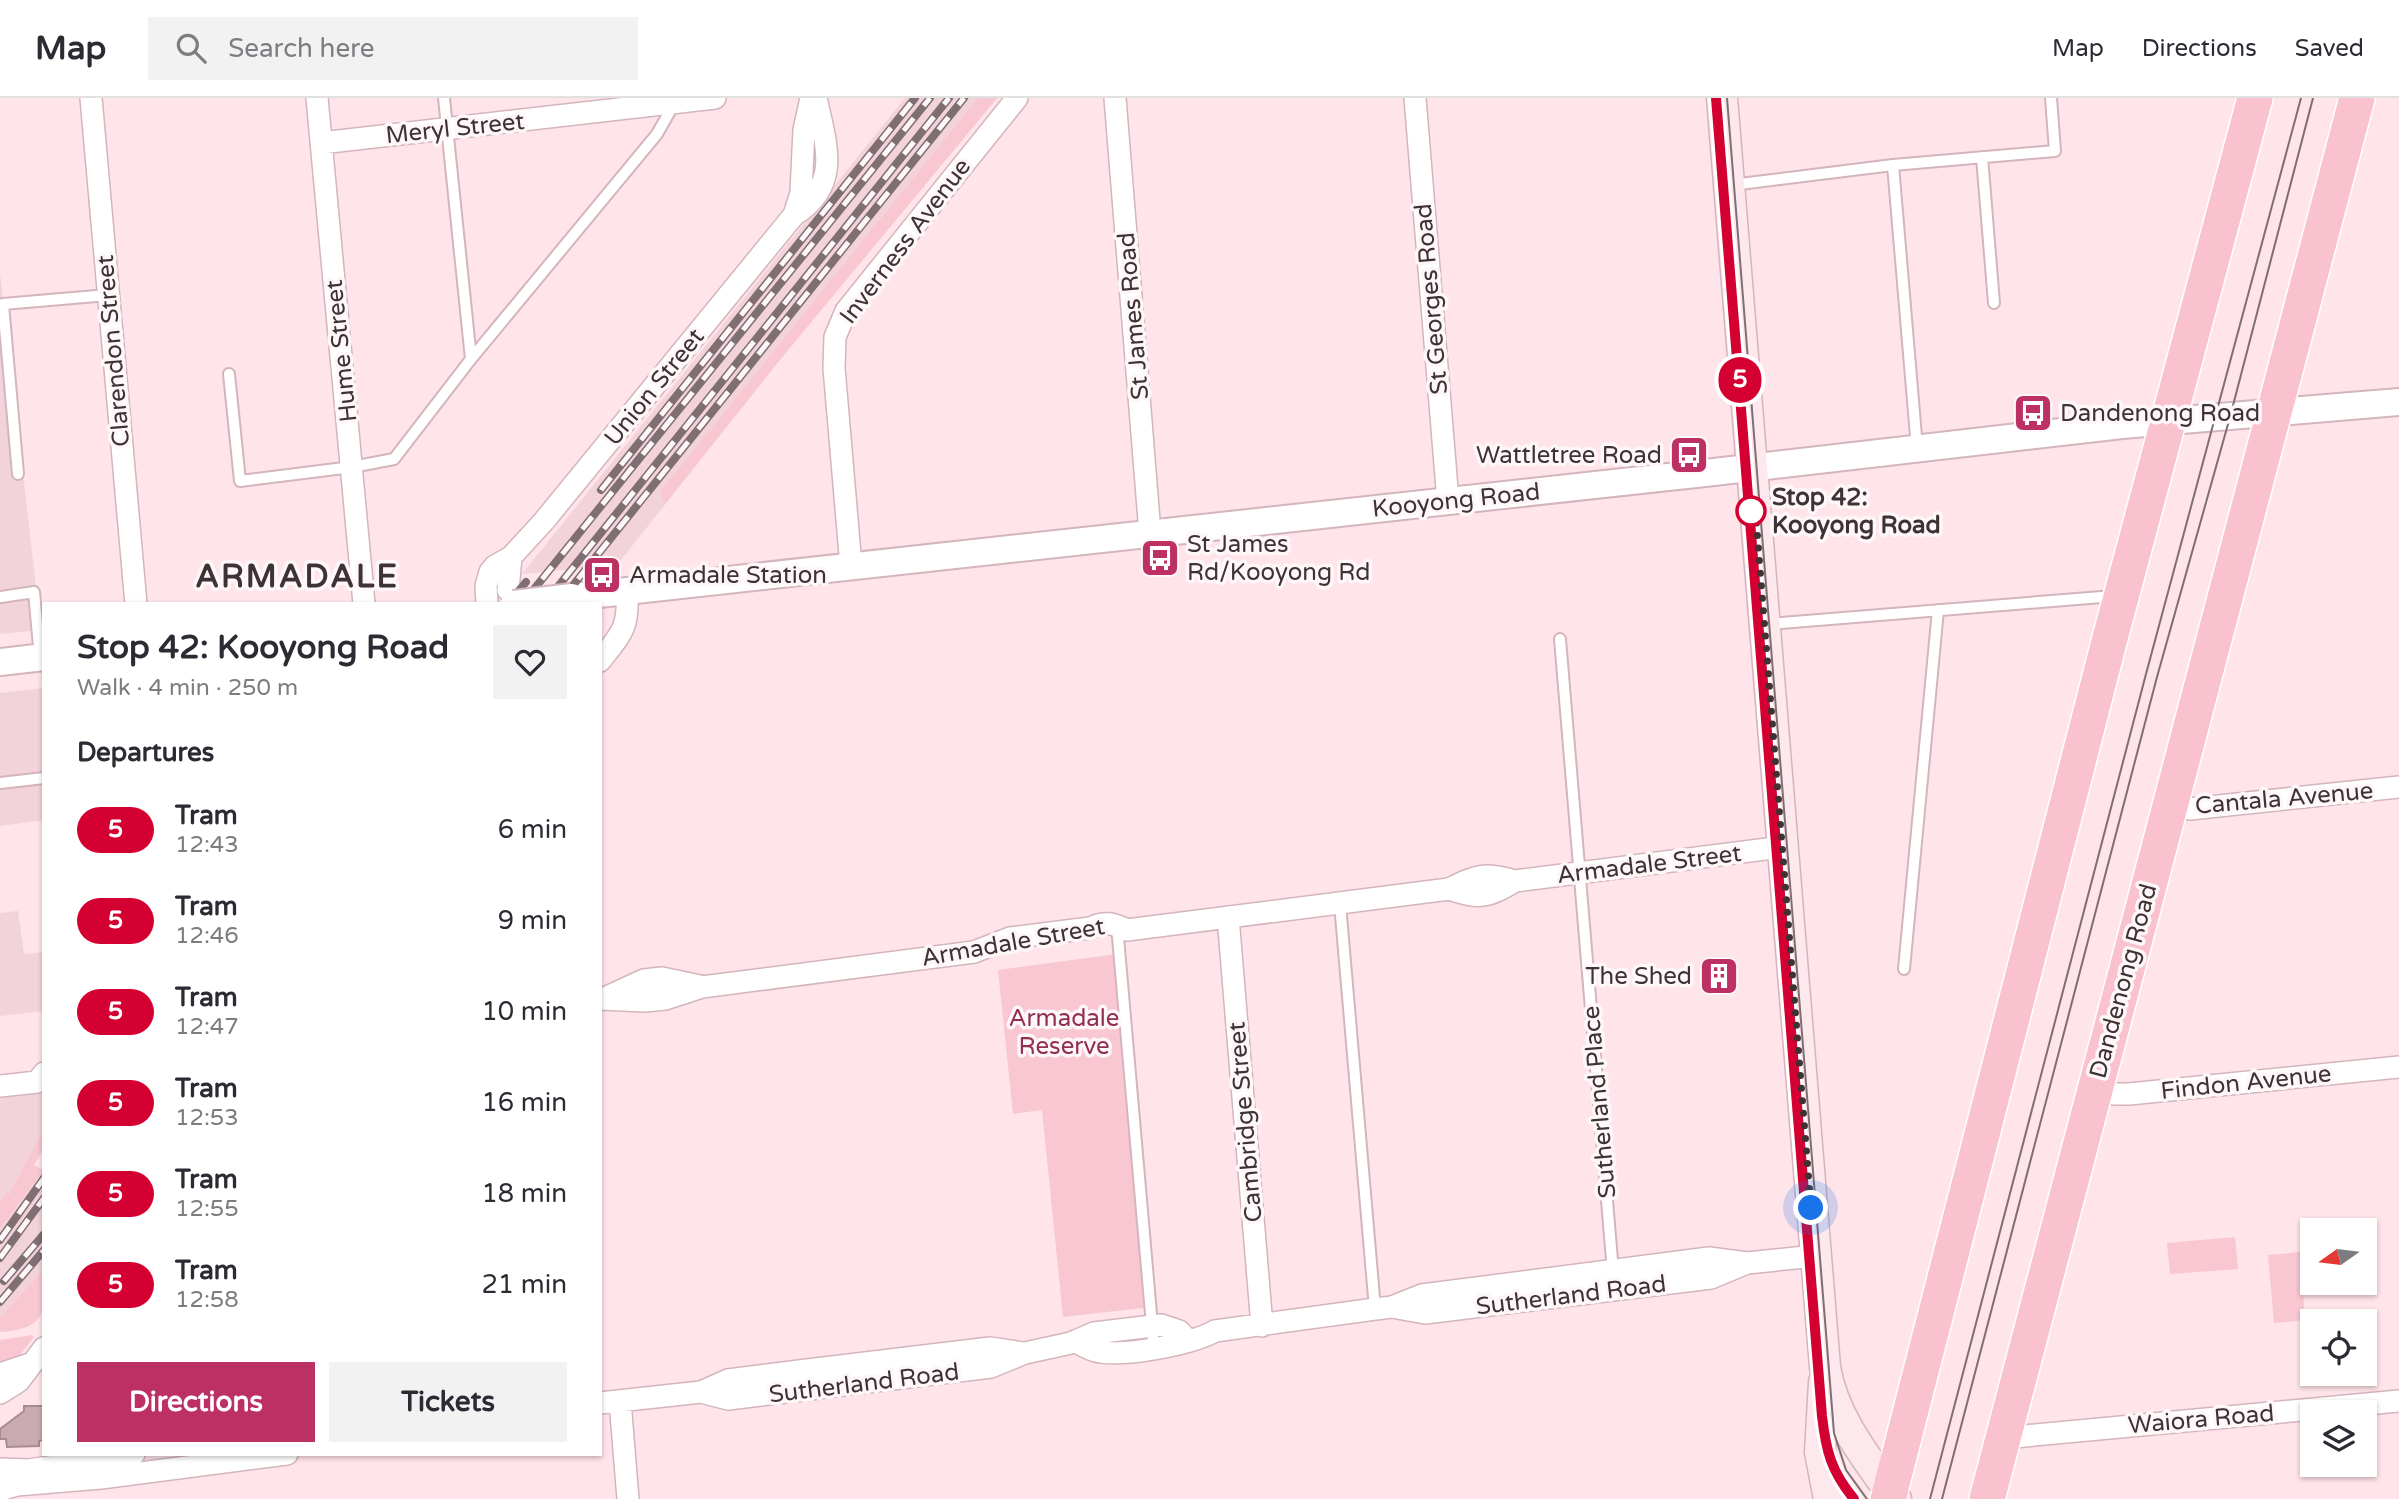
<!DOCTYPE html>
<html lang="en">
<head>
<meta charset="utf-8">
<style>
	:root { --surface:#fff; --page:#f2f2f3; --text:#2b2b33; --muted:#7c7c81; --line:#e1e1e2; --accent:#bd3063 }
	body { margin:0; font-family:"Varela Round",sans-serif; background:var(--page); color:var(--text); height:100vh; display:flex; flex-direction:column; font-size:26px; white-space:nowrap }
	* { box-sizing:border-box; margin:0 }
	p { font-size:23px; color:var(--muted) }
	.icon { flex:none; width:38px; height:38px; fill:none; stroke:currentColor; stroke-width:2; stroke-linecap:round; stroke-linejoin:round }
	.map { position:relative; flex:1; overflow:hidden }
	.panel { position:absolute; left:42px; top:504px; width:560px; height:854px; display:flex; flex-direction:column; background:var(--surface); border-radius:0px; box-shadow:0 2px 5px #0004 }
	.panel>* { flex:none }
	.badge { padding:0 14px; border-radius:23px; font-size:24px; line-height:46px }
	.needle { width:46px; rotate:256deg }
	.tools { position:absolute; left:2300px; top:1120px; display:grid; gap:14px }
	.tools a { display:grid; place-items:center; width:77px; height:77px; border-radius:0px; background:var(--surface); box-shadow:0 2px 5px #0004; font-size:35px }
	.you { position:absolute; width:35px; height:35px; margin:-18px; border:5px solid #fff; border-radius:50%; background:#1a73e8; box-shadow:0 0 0 10px #1a73e833 }
	.map>.badge { position:absolute; translate:-50% -50%; box-shadow:0 0 0 4px #fff }
	h2 { padding:0 35px; font-size:26px; line-height:63px }
	.round { display:grid; place-items:center; flex:none; width:74px; height:74px; border-radius:0px; background:var(--page) }
	.overview { display:flex; align-items:center; justify-content:space-between; height:119px; padding:0 35px }
	h1 { font-size:33px; font-weight:700; line-height:52px }
	.cta { display:flex; gap:14px; margin-top:auto; padding:14px 35px }
	.cta a { flex:1; height:80px; border-radius:0px; background:var(--accent); color:#fff; font-size:28px; font-weight:700; line-height:80px; text-align:center }
	.cta a+a { background:var(--page); color:var(--text) }
	ul { padding:0; list-style:none }
	li { display:flex; align-items:center; gap:21px; height:91px; padding:0 35px }
	li div { flex:1 }
	li b { display:block; font-size:26px }
	li em { font-style:normal }
	li .badge { min-width:77px; font-weight:700; text-align:center }
	header { display:flex; align-items:center; gap:42px; box-sizing:border-box; height:98px; padding:0 35px; background:var(--surface); border-bottom:2px solid var(--line) }
	header strong { font-size:33px }
	nav { display:flex; gap:38px; margin-inline-start:auto; font-size:24px }
	.search { width:490px; height:63px; background:var(--page); display:flex; align-items:center; gap:18px; box-sizing:border-box; padding:0 24px; border-radius:0px; color:var(--muted); font-size:26px }
	.map>svg:first-child { display:block }
	.built { fill:#f3d3da }
	.green { fill:#f9c7d2 }
	.building { fill:#c9aab0; stroke:#a98b92; stroke-width:2 }
	.lines { fill:none; stroke-linecap:round; stroke-linejoin:round }
	.service-casing { stroke:#d4b5bc; stroke-width:14 }
	.minor-casing { stroke:#d4b5bc; stroke-width:24 }
	.tertiary-casing { stroke:#d4b5bc; stroke-width:30 }
	.secondary-casing { stroke:#d4b5bc; stroke-width:33 }
	.trunk-casing { stroke:#fff; stroke-width:38 }
	.service { stroke:#fff; stroke-width:10 }
	.minor { stroke:#fff; stroke-width:21 }
	.tertiary { stroke:#fff; stroke-width:26 }
	.secondary { stroke:#fde8ed; stroke-width:30 }
	.trunk { stroke:#fac2ce; stroke-width:35 }
	.tram { stroke:#7f6e72; stroke-width:2 }
	.rail-casing { stroke:#7f6e72; stroke-width:8 }
	.rail { stroke:#fef7f9; stroke-width:5; stroke-dasharray:16; stroke-linecap:butt }
	.tertiary-bridge-casing { stroke:#d4b5bc; stroke-width:30; stroke-linecap:butt }
	.tertiary-bridge { stroke:#fff; stroke-width:26 }
	.line-casing { stroke:#fff; stroke-width:16 }
	.line { stroke:#d50032; stroke-width:10 }
	.walk { stroke:#3f3235; stroke-width:7; stroke-dasharray:0 12.6 }
	.stop-dot { fill:#fff; stroke:#d50032; stroke-width:3.5 }
	.labels { text-anchor:middle; stroke-width:7; stroke-linejoin:round; paint-order:stroke }
	.street-label { font-size:24px; fill:#3f3235; stroke:#fef7f9 }
	.poi-label { font-size:24px; fill:#3f3235; stroke:#fef7f9; text-anchor:start }
	.stop-label { font-size:24px; font-weight:bold; fill:#3f3235; stroke:#fef7f9; text-anchor:start }
	.park-label { font-size:24px; fill:#902f4f; stroke:#fef7f9 }
	.district-label { font-size:32px; font-weight:bold; letter-spacing:2px; fill:#3f3235; stroke:#fef7f9 }
</style>
</head>
<body>
<header>
<strong>Map</strong>
<div class="search"><svg class="icon" aria-label="search" viewBox="0 0 24 24"><circle cx="10" cy="10" r="6"/><path d="M15 15l6 6"/></svg>Search here</div>
<nav><a>Map</a><a>Directions</a><a>Saved</a></nav>
</header>
<div class="map">
<svg width="2399" height="1401" viewBox="0 0 2399 1401">
	<rect width="100%" height="100%" fill="#ffe4ea"/>
	<!-- built -->
	<path class="built" d="M905 0H997L779 263 617 467 522 476Z
		M0 175 41 532 0 536Z
		M44 590V722L0 728V595Z
		M18 813 24 856 44 854V913L0 918V815Z
		M43 995 44 1031 9 1096 6 1094 0 1104V1000Z
		M44 1073V1170L0 1220V1130Z"/>
	<!-- green -->
	<path class="green" d="M978 0H997L779 263 665 406 660 394Z
		M1117 856 1151 1209 1063 1219 1042 1012 1013 1016 998 872Z
		M44 1031V1050L34 1067 44 1073 0 1130V1104L6 1094 9 1096Z
		M2235 1139 2238 1171 2170 1176 2167 1145Z
		M2300 1154 2305 1222 2274 1225 2268 1157Z
		M44 1170C44 1211 50 1231 0 1234V1220Z
		M32 1237 34 1239 17 1261 0 1270V1242Z"/>
	<!-- building -->
	<path class="building" d="M24 1308H44V1342L39 1343V1348L7 1349 6 1341H0V1331L24 1313Z"/>
	<g class="lines">
		<!-- service casing -->
		<g class="service-casing">
			<path id="service" d="M444 0 471 261
				M1982 59 1994 205
				M1893 67 1917 350
				M1732 87 1893 67 2055 53 2051 0
				M3 206 108 197
				M0 207 3 206 18 376
				M229 276 240 383 352 369 394 361 471 261 657 36 674 6
				M1 499 34 494 40 559
				M1768 526 2114 498
				M1560 541 1613 1174
				M0 685 44 680
				M1340 806 1375 1211
				M1117 828 1154 1250
				M1904 871 1938 512"/>
		</g>
		<!-- minor casing -->
		<g class="minor-casing">
			<path id="minor" d="M91 0 136 506
				M317 0 364 506
				M1115 0 1150 435
				M1415 0 1448 403
				M321 45 715 0
				M794 117 801 95 804 32 811 0
				M851 468 834 270 835 239 846 213 1017 0
				M508 492 511 459
				M487 506 486 488 490 474 495 468 511 459 544 423 794 117C842 87 826 46 816 0
				M600 563C622 535 629 530 627 493
				M2169 706 2190 711 2399 689
				M1449 791C1480 801 1487 800 1515 783
				M1228 819 1262 1228
				M607 899 644 882 662 880 700 888
				M600 901 645 903 665 901 702 889 974 854 1010 840 1090 830C1105 823 1113 825 1127 832L1449 791C1478 777 1483 774 1515 783L1782 749
				M0 988 37 984 44 975
				M2094 992 2114 996H2129L2399 969
				M1392 1209 1422 1197 1709 1160 1747 1165 1815 1158
				M1075 1243C1083 1248 1092 1253 1101 1254 1128 1258 1192 1246 1215 1233L1375 1211 1392 1209 1425 1215 1711 1180 1747 1165
				M0 1276 30 1266
				M701 1294 728 1301 991 1269 1025 1255 1071 1245 1094 1235 1161 1227 1179 1233 1189 1243
				M0 1295 19 1283 44 1250
				M620 1303 628 1401
				M600 1305 701 1294 728 1282 799 1273 990 1250 1023 1255
				M2003 1340 2399 1303
				M0 1371 29 1372 134 1356
				M0 1392 17 1387 101 1380 287 1356"/>
		</g>
		<!-- tertiary casing -->
		<g class="tertiary-casing">
			<path id="tertiary" d="M572 499 1714 374 2122 327 2399 304
				M0 564 44 559"/>
		</g>
		<!-- secondary casing -->
		<g class="secondary-casing">
			<path id="secondary" d="M1722 0 1825 1269C1833 1319 1867 1361 1896 1401
				M1824 1284 1820 1354 1829 1401"/>
		</g>
		<!-- trunk casing -->
		<g class="trunk-casing">
			<path id="trunk" d="M1888 1401 2110 540 2255 0
				M1987 1401 2357 0"/>
		</g>
		<!-- service -->
		<use href="#service" class="service"/>
		<!-- minor -->
		<use href="#minor" class="minor"/>
		<!-- tertiary -->
		<use href="#tertiary" class="tertiary"/>
		<!-- secondary -->
		<use href="#secondary" class="secondary"/>
		<!-- trunk -->
		<use href="#trunk" class="trunk"/>
		<!-- tram -->
		<path class="tram" d="M1727 0 1834 1335 1846 1372 1867 1401
			M1785 847 1795 979
			M1824 1335 1833 1371 1845 1390
			M1930 1401 2146 576 2301 0
			M1942 1401 2157 579 2230 319 2313 0"/>
		<!-- rail casing -->
		<g class="rail-casing">
			<path id="rail" d="M601 392 915 0
				M508 506 526 484
				M522 506 930 0
				M544 506 949 0
				M558 506 964 0
				M0 1142 44 1080
				M0 1160 44 1100
				M4 1183 44 1136
				M0 1204 44 1152"/>
		</g>
		<!-- rail -->
		<use href="#rail" class="rail"/>
		<!-- tertiary-bridge casing -->
		<g class="tertiary-bridge-casing">
			<path id="tertiary-bridge" d="M514 506 572 499"/>
		</g>
		<!-- tertiary-bridge -->
		<use href="#tertiary-bridge" class="tertiary-bridge"/>
	</g>
	<g class="lines">
		<!-- line casing -->
		<g class="line-casing">
			<path id="line" d="M1716 0 1822 1318C1826 1353 1831 1373 1854 1401"/>
		</g>
		<!-- line -->
		<use href="#line" class="line"/>
		<!-- walk -->
		<path class="walk" d="M1751 413 1755 407 1811 1110"/>
	</g>
	<!-- icons -->
	<defs>
		<g id="bus-square" transform="scale(2.0125)"><rect x="-9" y="-9" width="18" height="18" rx="4" fill="#bd3063" stroke="#fef7f9"/><path d="M-5-6H5V4H4V6H2V4H-2V6H-4V4H-5ZM-3.5-4V0h7V-4ZM-3.5 1.2v1.5H-2V1.2ZM2 1.2v1.5H3.5V1.2Z" fill="#fff"/></g>
		<g id="building-square" transform="scale(2.0125)"><rect x="-9" y="-9" width="18" height="18" rx="4" fill="#bd3063" stroke="#fef7f9"/><path d="M-4-6H4V6H1V3H-1V6H-4ZM-2.5-4.3h1.7v1.8h-1.7ZM.8-4.3h1.7v1.8H.8ZM-2.5-1h1.7V.8h-1.7ZM.8-1h1.7V.8H.8Z" fill="#fff"/></g>
	</defs>
	<g fill-rule="evenodd">
		<use href="#bus-square" x="2033" y="315"/>
		<use href="#bus-square" x="1689" y="357"/>
		<use href="#bus-square" x="1160" y="460"/>
		<use href="#bus-square" x="602" y="477"/>
		<use href="#building-square" x="1719" y="878"/>
	</g>
	<!-- markers -->
	<circle class="stop-dot" cx="1751" cy="413" r="14"/>
	<g class="labels">
		<!-- street labels -->
		<g class="street-label">
			<text transform="translate(455 30) rotate(-6)" y="8">Meryl Street</text>
			<text transform="translate(905 143) rotate(-53)" y="8">Inverness Avenue</text>
			<text transform="translate(1431 201) rotate(-95)" y="8">St Georges Road</text>
			<text transform="translate(1133 218) rotate(-95)" y="8">St James Road</text>
			<text transform="translate(113 253) rotate(-95)" y="8">Clarendon Street</text>
			<text transform="translate(341 253) rotate(-96)" y="8">Hume Street</text>
			<text transform="translate(654 289) rotate(-51)" y="8">Union Street</text>
			<text transform="translate(1456 402) rotate(-6)" y="8">Kooyong Road</text>
			<text transform="translate(2284 700) rotate(-5)" y="8">Cantala Avenue</text>
			<text transform="translate(1649 766) rotate(-7)" y="8">Armadale Street</text>
			<text transform="translate(1013 844) rotate(-10)" y="8">Armadale Street</text>
			<text transform="translate(2123 883) rotate(-75)" y="8">Dandenong Road</text>
			<text transform="translate(2246 984) rotate(-6)" y="8">Findon Avenue</text>
			<text transform="translate(1599 1004) rotate(-95)" y="8">Sutherland Place</text>
			<text transform="translate(1245 1024) rotate(-95)" y="8">Cambridge Street</text>
			<text transform="translate(1571 1197) rotate(-7)" y="8">Sutherland Road</text>
			<text transform="translate(864 1285) rotate(-7)" y="8">Sutherland Road</text>
			<text transform="translate(2201 1321) rotate(-5)" y="8">Waiora Road</text>
		</g>
		<!-- poi labels -->
		<g class="poi-label">
			<text x="2060" y="323">Dandenong Road</text>
			<text x="1662" y="365" text-anchor="end">Wattletree Road</text>
			<text x="1187" y="454">St James<tspan x="1187" dy="28">Rd/Kooyong Rd</tspan></text>
			<text x="629" y="485">Armadale Station</text>
			<text x="1692" y="886" text-anchor="end">The Shed</text>
		</g>
		<!-- stop labels -->
		<g class="stop-label">
			<text x="1772" y="407">Stop 42:<tspan x="1772" dy="28">Kooyong Road</tspan></text>
		</g>
		<!-- park labels -->
		<g class="park-label">
			<text x="1064" y="928">Armadale<tspan x="1064" dy="28">Reserve</tspan></text>
		</g>
		<!-- district labels -->
		<g class="district-label">
			<text x="297" y="489">ARMADALE</text>
		</g>
	</g>
</svg>
<div class="tools">
<a><svg class="needle" viewBox="-14 -14 28 28"><path d="M0-13l5 13h-10z" fill="#e53935"/><path d="M0 13l5-13h-10z" fill="#7c7c81"/></svg></a>
<a><svg class="icon" aria-label="locate" viewBox="0 0 24 24"><circle cx="12" cy="12" r="6"/><path d="M12 2v4M12 18v4M2 12h4M18 12h4"/></svg></a>
<a><svg class="icon" aria-label="layers" viewBox="0 0 24 24"><path d="M12 4l9 5-9 5-9-5zM3 14l9 5 9-5"/></svg></a>
</div>
<div class="you" style="left:1811px;top:1110px"></div>
<b class="badge" style="left:1740px;top:282px;background:#d50032;color:#fff">5</b>
<section class="panel">
<div class="overview"><div><h1>Stop 42: Kooyong Road</h1><p>Walk · 4 min · 250 m</p></div><a class="round"><svg class="icon" aria-label="heart" viewBox="0 0 24 24"><path d="M12 20l-8-8c-3-5 5-10 8-4 3-6 11-1 8 4z"/></svg></a></div>
<h2>Departures</h2>
<ul>
<li><span class="badge" style="background:#d50032;color:#fff">5</span><div><b>Tram</b><p>12:43</p></div><em>6 min</em></li>
<li><span class="badge" style="background:#d50032;color:#fff">5</span><div><b>Tram</b><p>12:46</p></div><em>9 min</em></li>
<li><span class="badge" style="background:#d50032;color:#fff">5</span><div><b>Tram</b><p>12:47</p></div><em>10 min</em></li>
<li><span class="badge" style="background:#d50032;color:#fff">5</span><div><b>Tram</b><p>12:53</p></div><em>16 min</em></li>
<li><span class="badge" style="background:#d50032;color:#fff">5</span><div><b>Tram</b><p>12:55</p></div><em>18 min</em></li>
<li><span class="badge" style="background:#d50032;color:#fff">5</span><div><b>Tram</b><p>12:58</p></div><em>21 min</em></li>
</ul>
<div class="cta"><a>Directions</a><a>Tickets</a></div>
</section>
</div>
</body>
</html>
